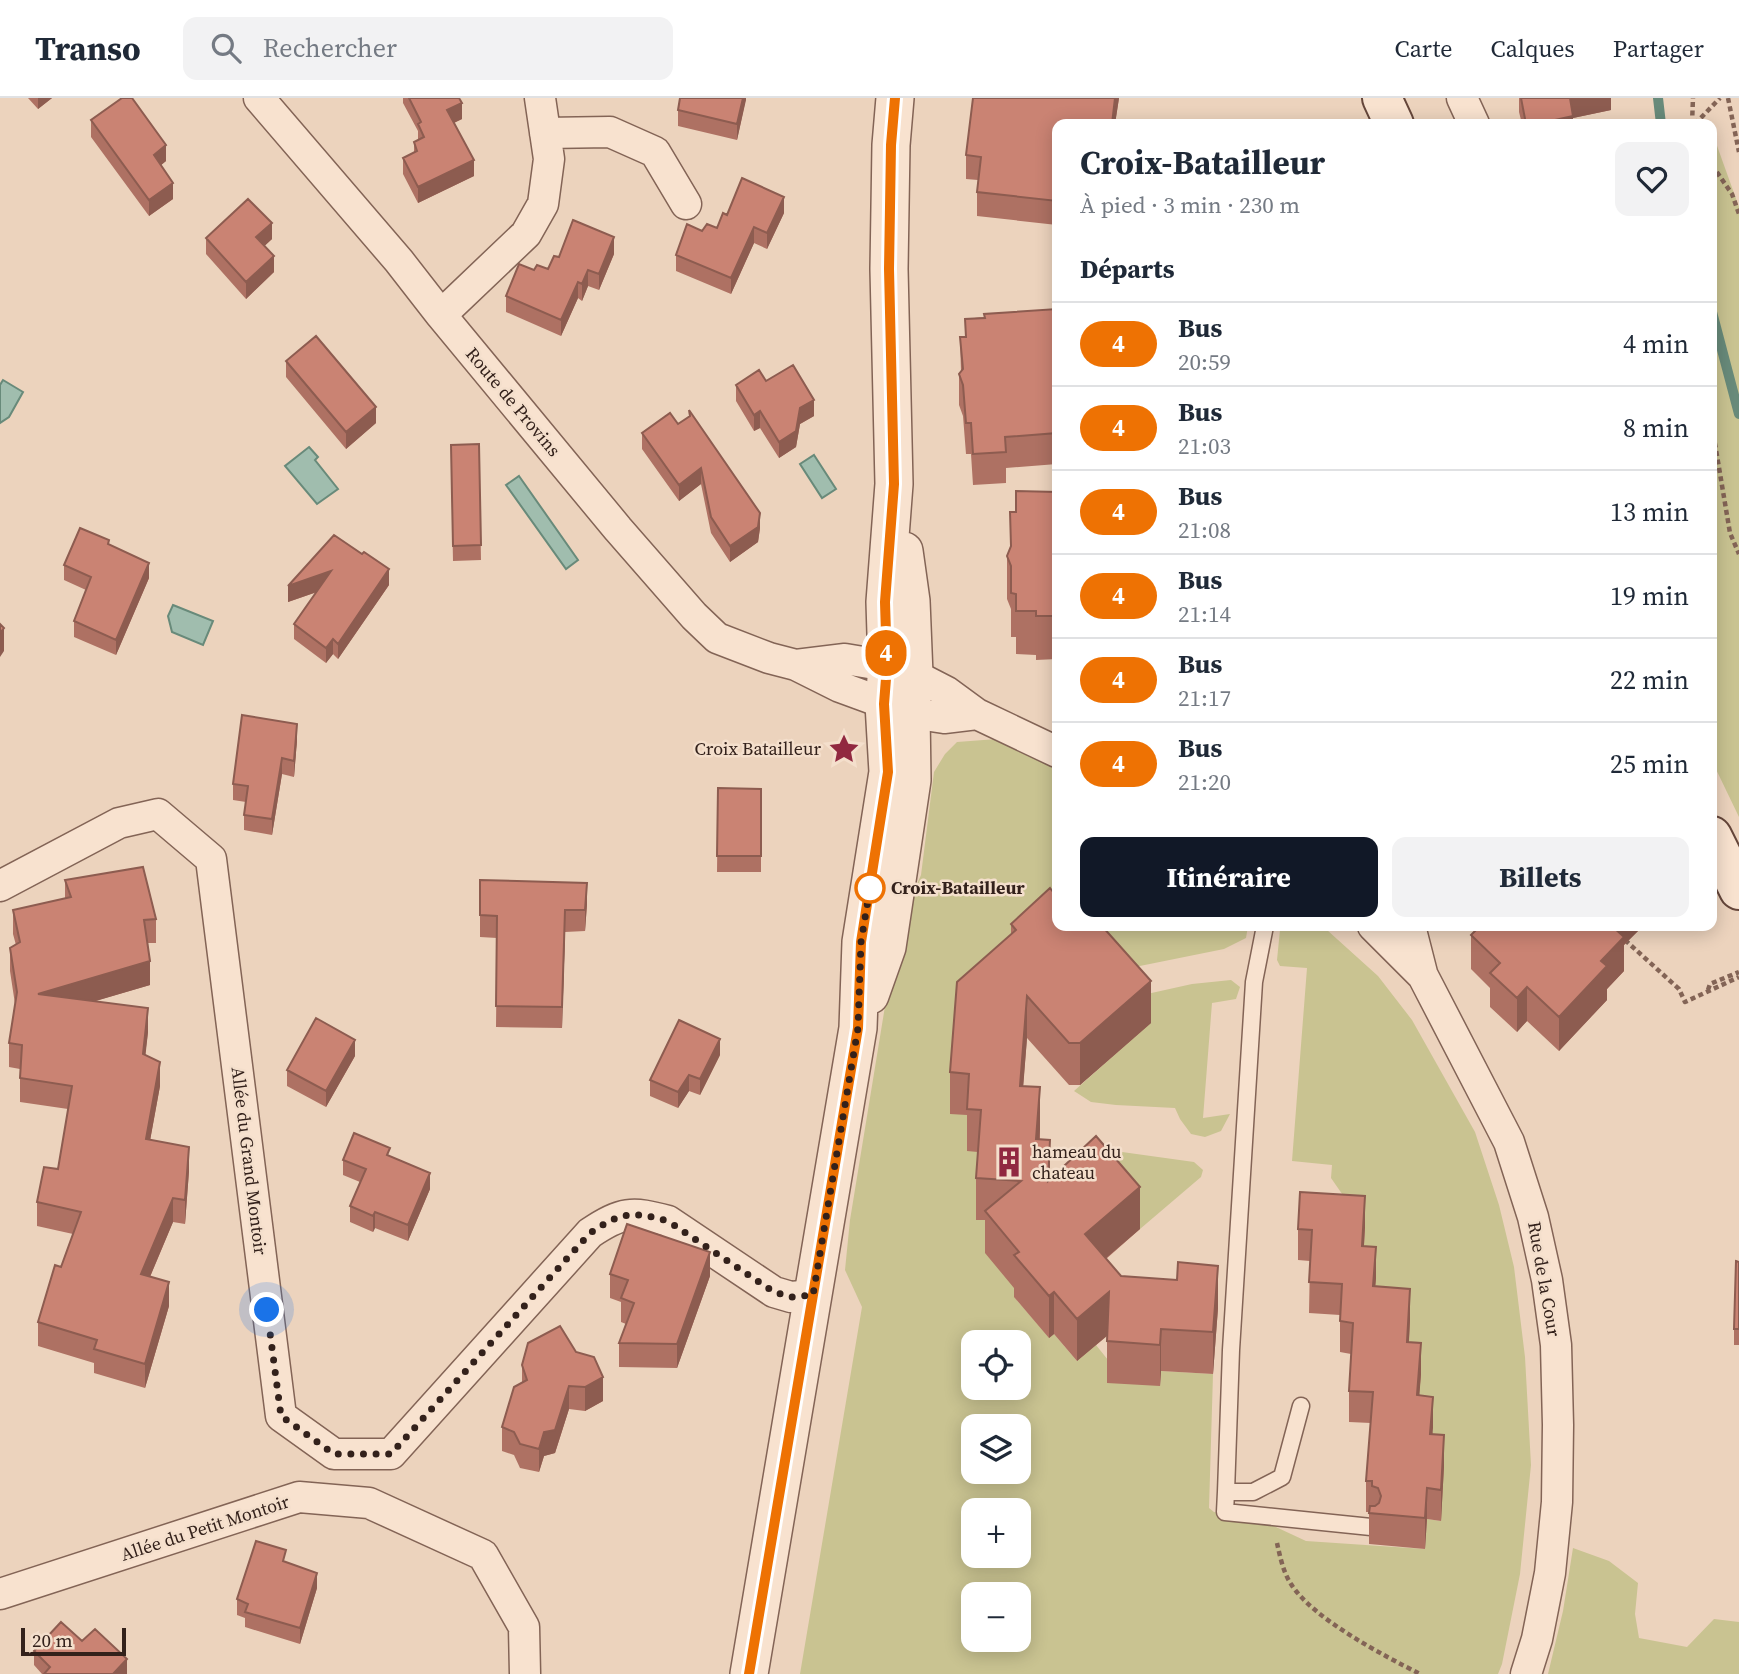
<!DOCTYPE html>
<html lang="fr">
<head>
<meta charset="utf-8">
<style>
	:root { --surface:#fff; --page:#f2f2f3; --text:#1f2937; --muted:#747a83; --line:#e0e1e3; --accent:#111827 }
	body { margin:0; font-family:"Source Serif 4",serif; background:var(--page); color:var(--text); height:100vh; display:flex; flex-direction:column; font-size:26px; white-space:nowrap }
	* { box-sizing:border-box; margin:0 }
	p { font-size:23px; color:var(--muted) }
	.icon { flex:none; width:38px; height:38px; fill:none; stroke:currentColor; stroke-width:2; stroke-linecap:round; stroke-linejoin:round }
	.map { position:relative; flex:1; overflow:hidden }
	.panel { position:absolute; left:1052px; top:21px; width:665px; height:812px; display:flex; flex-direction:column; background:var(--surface); border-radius:14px; box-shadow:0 4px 18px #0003 }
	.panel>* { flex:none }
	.badge { padding:0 14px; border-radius:23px; font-size:24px; line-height:46px }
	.fabs { position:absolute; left:961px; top:1232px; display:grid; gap:14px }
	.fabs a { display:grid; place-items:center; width:70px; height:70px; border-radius:14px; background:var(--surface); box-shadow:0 4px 18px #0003; font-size:35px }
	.scale { position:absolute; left:21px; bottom:18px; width:105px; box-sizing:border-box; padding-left:7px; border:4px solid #33211b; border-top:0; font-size:19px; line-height:24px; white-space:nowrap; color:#33211b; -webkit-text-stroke:5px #f4dfcc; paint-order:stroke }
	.you { position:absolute; width:35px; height:35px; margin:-18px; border:5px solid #fff; border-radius:50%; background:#1a73e8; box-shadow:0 0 0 10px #1a73e833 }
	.map>.badge { position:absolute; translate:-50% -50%; box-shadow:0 0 0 4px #fff }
	h2 { padding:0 28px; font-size:26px; line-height:63px }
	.round { display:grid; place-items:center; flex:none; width:74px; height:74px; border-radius:14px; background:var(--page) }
	.summary { display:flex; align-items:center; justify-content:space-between; height:119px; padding:0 28px }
	h1 { font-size:33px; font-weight:700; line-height:52px }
	.button { display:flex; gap:14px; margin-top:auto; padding:14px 28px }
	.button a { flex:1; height:80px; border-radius:14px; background:var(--accent); color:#fff; font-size:28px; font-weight:700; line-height:80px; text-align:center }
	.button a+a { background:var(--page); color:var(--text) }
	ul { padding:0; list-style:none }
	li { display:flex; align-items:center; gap:21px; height:84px; padding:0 28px; border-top:2px solid var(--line) }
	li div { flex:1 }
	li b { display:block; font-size:26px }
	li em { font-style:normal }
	li .badge { min-width:77px; font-weight:700; text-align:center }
	header { display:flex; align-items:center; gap:42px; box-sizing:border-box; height:98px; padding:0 35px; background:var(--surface); border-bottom:2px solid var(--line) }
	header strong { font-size:33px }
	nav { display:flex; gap:38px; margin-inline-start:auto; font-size:24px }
	.search { width:490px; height:63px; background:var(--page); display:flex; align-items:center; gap:18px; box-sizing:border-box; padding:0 24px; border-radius:14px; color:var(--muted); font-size:26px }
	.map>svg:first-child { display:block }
	.green { fill:#c9c391; fill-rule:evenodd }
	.water { fill:#a0bdae; stroke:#688a7a; stroke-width:2 }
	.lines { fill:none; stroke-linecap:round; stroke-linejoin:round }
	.stream { stroke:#688a7a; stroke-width:10 }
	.service-casing { stroke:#836456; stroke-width:19 }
	.minor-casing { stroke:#836456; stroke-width:33 }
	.tertiary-casing { stroke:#836456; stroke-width:40 }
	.secondary-casing { stroke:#65463a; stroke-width:42 }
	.path { stroke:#836456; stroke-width:4.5; stroke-dasharray:5 3.5; stroke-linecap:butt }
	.service { stroke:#f8e2cf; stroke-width:16 }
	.minor { stroke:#f8e2cf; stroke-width:30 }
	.tertiary { stroke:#f8e2cf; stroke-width:37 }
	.secondary { stroke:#f8e2cf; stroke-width:38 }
	.wall { fill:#ae7163 }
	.shaded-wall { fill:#8d5c50 }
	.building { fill:#ca8373; stroke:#8d5c50; stroke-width:2 }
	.line-casing { stroke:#fff; stroke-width:16 }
	.line { stroke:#ee7203; stroke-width:10 }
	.walk { stroke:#33211b; stroke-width:7; stroke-dasharray:0 12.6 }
	.stop-dot { fill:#fff; stroke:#ee7203; stroke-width:3.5 }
	.labels { text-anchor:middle; stroke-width:5; stroke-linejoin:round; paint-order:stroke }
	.street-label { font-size:18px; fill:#33211b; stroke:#f4dfcc }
	.poi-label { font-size:18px; fill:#33211b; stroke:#f4dfcc; text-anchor:end }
	.stop-label { font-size:18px; font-weight:bold; fill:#33211b; stroke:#f4dfcc; text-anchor:start }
</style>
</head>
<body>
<header>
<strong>Transo</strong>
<div class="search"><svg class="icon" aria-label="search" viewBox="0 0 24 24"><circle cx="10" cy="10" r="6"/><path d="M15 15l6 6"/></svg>Rechercher</div>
<nav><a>Carte</a><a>Calques</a><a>Partager</a></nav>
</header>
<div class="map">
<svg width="1739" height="1576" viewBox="0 0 1739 1576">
	<rect width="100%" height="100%" fill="#ecd3bd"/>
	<!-- green -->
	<path class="green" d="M1716 45 1739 109V719L1712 663V46Z
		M997 641 1057 667V828H1248L1246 840 1224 851 1120 872 1084 839 969 1018 1004 1124 1019 1196 1015 1200 1049 1239 1054 1236 1077 1263 1096 1247 1108 1262 1160 1288 1161 1273 1213 1276 1209 1410 1214 1414 1261 1422 1306 1443 1425 1451 1427 1421 1441 1423 1362 1179 1365 1129 1331 1080 1332 1067 1292 1063 1307 870 1280 868 1277 862 1280 832 1281 828H1321L1327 832 1378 878 1412 922 1475 1034 1499 1107 1514 1169 1525 1259 1531 1367 1520 1476 1502 1566 1498 1576H800L862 1209 845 1172 850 1122 888 890 904 815 921 777 934 674 945 656 957 644ZM973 1244H1018V1290H973ZM973 1328H1018V1374H973ZM973 1412H1018V1458H973ZM973 1496H1018V1542H973Z
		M1231 882 1240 889 1236 901 1212 905 1203 1020 1230 1016 1221 1033 1205 1039 1191 1036 1180 1021 1175 1010 1116 1007 1091 1004 1074 993 1150 925 1129 900 1192 886Z
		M1122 1054 1194 1064 1203 1072 1201 1079 1140 1131 1097 1080 1084 1063Z
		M1573 1450 1609 1463 1638 1485 1635 1516 1639 1540 1687 1549 1714 1521 1739 1524V1576H1548L1563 1513Z"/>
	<!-- water -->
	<path class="water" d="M3 282 23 294 9 319 0 325V287Z
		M309 349 318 359 315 362 338 391 317 406 285 368Z
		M814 357 836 391 822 400 800 366Z
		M519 378 578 462 566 471 506 387Z
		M173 507 213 523 203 547 172 534 168 518Z"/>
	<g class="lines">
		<!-- stream -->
		<path class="stream" d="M1658 0 1661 26
			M1712 214 1739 316"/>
		<!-- service casing -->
		<g class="service-casing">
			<path id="service" d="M1265 828 1254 884 1231 1252 1226 1394H1253L1282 1379 1301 1308
				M1226 1394 1225 1414 1371 1429"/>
		</g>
		<!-- minor casing -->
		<g class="minor-casing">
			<path id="minor" d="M259 0 399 163 441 217 618 431 694 518 717 540 769 560 796 567 840 589 911 615 944 620 977 616
				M1462 0 1474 26
				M545 35 610 34 655 54 686 106
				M441 217 526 136 543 106 549 61 540 0
				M796 567 845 561 887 568 914 577 947 594 977 616 1057 654
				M0 788 119 725 158 716 211 761 281 1318 334 1356H391L590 1135C621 1114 632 1113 668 1123L774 1194 791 1199 813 1197
				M1373 828 1423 878 1509 1044 1533 1119 1547 1182 1556 1247 1558 1327 1557 1404 1550 1475 1537 1541 1526 1576
				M1410 828 1422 875
				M0 1496 299 1399 369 1405 483 1457 524 1529 525 1576"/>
		</g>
		<!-- tertiary casing -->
		<g class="tertiary-casing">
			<path id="tertiary" d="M870 897 887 849 912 682 911 615 914 577 911 503 904 453
				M749 1576 858 930 861 844 888 674 884 606 887 568 885 504 894 386 889 171 891 47 895 0"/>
		</g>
		<!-- secondary casing -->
		<g class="secondary-casing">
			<path id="secondary" d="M1382 0 1394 26
				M1712 738 1739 792"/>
		</g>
		<!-- path -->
		<path class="path" d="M1728 0 1739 54
			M1692 26 1693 0
			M1695 26 1720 0
			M1712 67 1732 96 1739 116
			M1712 328 1730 435 1739 456
			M1625 842 1679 891 1685 904 1739 879
			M1708 892 1710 886 1739 874
			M1277 1445C1280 1458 1283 1474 1291 1486 1313 1521 1383 1557 1420 1576"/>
		<!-- service -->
		<use href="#service" class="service"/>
		<!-- minor -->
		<use href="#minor" class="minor"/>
		<!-- tertiary -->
		<use href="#tertiary" class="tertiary"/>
		<!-- secondary -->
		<use href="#secondary" class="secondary"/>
	</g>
	<!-- wall -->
	<path class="wall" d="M28 0H52L38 11Z
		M403 0H459L462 21 454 25 474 78 418 105 403 76V60L414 54V44L418 43V33L403 5Z
		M746 0 737 42 678 28V12Z
		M973 0H1119L1115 26H1057V127L977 118V94L978 82 966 81V57Z
		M1519 0H1611V12L1573 20V26H1522L1519 14Z
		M91 22 166 63 161 67 173 101 149 118 91 39Z
		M784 115 767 151 754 145 731 196 676 173V157L702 133 717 130 727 117Z
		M206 140 272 141 264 148 274 174 246 201 206 156Z
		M614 156 599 192 588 188 582 203 578 200 561 238 506 214V198L534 172 548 171 559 159Z
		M1057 211V366L1006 370V385L973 387 971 356H966L963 318 959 307V276L961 274 960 239H965V221Z
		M286 263 376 325 346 351 286 279Z
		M766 283 814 318 800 326 796 349 779 360 760 330 754 333 736 303V287Z
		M689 312 760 430 758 444 730 464 711 435 701 386 679 403 642 351V335L678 326 689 319Z
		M479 346 481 462 453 463 451 362Z
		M1057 394V561L1036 562V557L1016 556V539H1011V511L1007 501V458L1010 450V414H1016Z
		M109 446 149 480 116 557 74 539V523L86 492 64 482V467Z
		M389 487 338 561 333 556 326 565 294 541V526L317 494 288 504V488Z
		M297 642 294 679 282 676 272 737 244 732V717L246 704 233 702V686Z
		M718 690 761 691V774H717Z
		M65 782 156 821V845H148L150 887 95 903 148 934 145 957 160 988 150 1042 189 1073 185 1126 173 1124 150 1179 169 1208 145 1290 94 1275V1265L38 1248V1224L61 1169 73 1136 37 1128V1104L58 1071 68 1011 20 1004V971L9 969V945L15 906 10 873V850L16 847 13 836V812L65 801Z
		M480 782 587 806 585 833 565 834 562 930 496 929 497 840 480 839Z
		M1011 826 1151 925 1080 987H1069L1027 940 1023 988 1040 1031V1041L1050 1080 1140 1131 1106 1161 1121 1178 1218 1210 1213 1276 1161 1273 1160 1288 1107 1285V1238L1077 1263 1054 1236 1049 1240 1014 1199V1190L985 1155V1122H976V1080L978 1054 967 1053V1017L950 1016V974L1011 836Z
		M1480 828H1643L1624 847V873L1607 891V902L1559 953 1527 923 1517 934 1490 909V890L1471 871V837Z
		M720 957 700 997 689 993 678 1010 650 998V982Z
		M355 958 326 1009 287 988V972Z
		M390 1059 430 1091 408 1143 375 1130 373 1134 350 1124V1108L360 1084 343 1077V1062Z
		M1365 1129 1364 1148 1376 1180 1375 1188 1410 1222 1409 1244 1421 1276 1419 1297 1444 1368 1441 1423 1427 1421 1425 1451 1369 1446V1414H1366V1383L1371 1325 1349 1324V1293L1351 1256 1340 1254V1217L1309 1215 1310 1163 1298 1162V1131Z
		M1739 1164V1247H1734V1231Z
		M610 1176 710 1178 677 1270 619 1269V1245L626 1226 621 1224V1204L610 1200Z
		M528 1245 603 1303 585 1313 569 1311 555 1355 544 1358 539 1374 520 1370 514 1357 502 1353V1329L522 1285V1267Z
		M286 1464 317 1490 300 1546 245 1529V1520L237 1517V1501Z
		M82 1543 127 1576H42L34 1567V1553Z"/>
	<!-- shaded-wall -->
	<path class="shaded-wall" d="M38 0H52L38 11Z
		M743 0H746V2L737 42V26Z
		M1115 0H1119L1115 26H1112Z
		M1570 0H1611V12L1573 20V26H1537L1570 19Z
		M462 5V21L447 28V12Z
		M166 47V63L154 73V57Z
		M474 62V78L418 105V89Z
		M173 85V101L149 118V102Z
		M784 99V115L767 151V135Z
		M272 125V141L256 156V139Z
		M754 129V145L731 196V180Z
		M614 139V156L599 192V176Z
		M274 158V174L246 201V184Z
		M588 172V188L582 203V186Z
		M578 184V200L561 238V222Z
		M814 302V318L800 326 796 349 779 360V344L800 310Z
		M376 309V325L346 351V334Z
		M760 313V330L754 333V317Z
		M701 370V386L679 403V387Z
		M760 415V430L758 444 730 464V448Z
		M149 465V480L116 557V542Z
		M389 471V487L338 561V546Z
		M331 473V489L288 504V488Z
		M4 530V553L0 559V535Z
		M333 541V556L326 565V550Z
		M297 626V642L294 679V663Z
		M282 660V676L272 737V721Z
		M587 785V806L585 833V812Z
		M565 812V834L562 930V909Z
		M1611 828H1643L1624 847V873L1607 891V902L1559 953V919L1601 863Z
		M150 863V887L38 920V896Z
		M1151 883V925L1080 987V945Z
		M1527 889V923L1517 934V900Z
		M1027 898V940L1020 1030V988Z
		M148 910V934L143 980V956Z
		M720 941V957L700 997V981Z
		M355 942V958L326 1009V993Z
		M160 964V988L146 1065V1041Z
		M689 977V993L678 1010V994Z
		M1040 989V1031L1036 1083V1041Z
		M1050 1042V1084L1048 1083Z
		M189 1049V1073L185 1126V1102Z
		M430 1075V1091L408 1143V1127Z
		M1140 1089V1131L1085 1178V1136Z
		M1365 1098V1129L1362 1179V1148Z
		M173 1100V1124L141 1200V1176Z
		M375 1114V1130L373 1134V1118Z
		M1376 1149V1180L1373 1219V1188Z
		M710 1154V1178L677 1270V1246Z
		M1218 1168V1210L1213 1276V1234Z
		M169 1184V1208L145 1290V1266Z
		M1410 1191V1222L1407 1275V1244Z
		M1054 1194V1236L1049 1240V1198Z
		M1109 1194V1236L1077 1263V1221Z
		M1161 1231V1273L1160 1288V1247Z
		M1421 1245V1276L1417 1328V1297Z
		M603 1279V1303L585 1313V1289Z
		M569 1288V1311L555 1355 544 1358 539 1374V1351L544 1334Z
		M1433 1299V1330L1430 1367V1336Z
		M1444 1337V1368L1441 1423V1392Z
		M1427 1390V1421L1425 1451V1420Z
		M317 1475V1490L300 1546V1530Z
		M127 1561V1576H113Z"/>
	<!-- building -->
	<path class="building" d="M122 0H132L166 47 154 57 173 85 149 102 91 22Z
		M409 0H459L462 5 447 12 474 62 418 89 403 60 417 53 414 44 424 39 418 26 421 24Z
		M680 0H743L737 26 678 12Z
		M973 0H1115L1112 26H1057V103L977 94 981 59 966 57Z
		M1521 0H1570L1573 18 1537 26H1526Z
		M742 80 784 99 767 135 754 129 731 180 676 157 687 126 702 133 707 126 717 130 723 115 727 117Z
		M248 101 272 125 256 139 274 158 246 184 206 140Z
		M573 122 614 139 599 176 588 172 582 186 578 184 561 222 506 198 519 166 534 172 537 167 548 171 554 158 559 159Z
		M1057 211V335L1005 339 1006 354 973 356 971 325H966L963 287 959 276 963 271 960 239H966L965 221 985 220 984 216Z
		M316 238 376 309 346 334 286 263Z
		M793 267 814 302 800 310 796 333 779 344 760 313 754 317 736 287 759 272 766 283Z
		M689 312 760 415 758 429 730 448 711 419 701 370 679 387 642 335 670 315 678 326 690 318Z
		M479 346 481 447 453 448 451 347Z
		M1016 393 1057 394V518H1036V513H1016V496L1011 495V468L1007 458 1011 448 1010 414H1016Z
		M80 430 109 442 108 446 149 465 116 542 74 523 91 479 64 467Z
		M334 437 362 456 364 454 389 471 338 546 333 541 326 550 294 526 331 473 288 488Z
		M0 526 4 530 0 535Z
		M242 617 297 626 294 663 282 660 272 721 244 717 248 688 233 686Z
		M718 690 761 691V758H717Z
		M143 769 156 821 144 822 150 863 38 896 148 910 143 956 160 964 146 1041 189 1049 185 1102 173 1100 141 1176 169 1184 145 1266 94 1251 97 1242 38 1224 55 1167 61 1169 81 1114 37 1104 44 1069 58 1071 72 988 20 980 22 947 9 945 17 894 10 850 20 844 13 812 71 799 65 782Z
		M480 782 587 785 585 812H565L562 909 496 908 497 818 480 817Z
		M1050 790 1057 799V828H1102L1151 883 1080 945H1069L1027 898 1020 988 1040 989 1036 1041 1050 1042 1048 1083 1096 1038 1140 1089 1085 1136 1121 1178 1177 1182 1178 1164 1218 1168 1213 1234 1161 1231 1160 1247 1107 1243 1109 1194 1077 1221 1054 1194 1049 1198 1014 1157 1019 1154 985 1113 1021 1083 976 1080 981 1012 967 1011 969 976 950 974 957 884 1016 832 1011 826Z
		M1480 828H1612L1624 839 1601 863 1607 868 1559 919 1527 889 1517 900 1490 875 1500 865 1471 837Z
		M316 920 355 942 326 993 287 972Z
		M679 922 720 941 700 981 689 977 678 994 650 982Z
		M354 1035 390 1050 387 1057 430 1075 408 1127 375 1114 373 1118 350 1108 366 1071 343 1062Z
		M1300 1094 1365 1098 1362 1148 1376 1149 1373 1188 1410 1191 1407 1244 1421 1245 1417 1297 1433 1299 1430 1336 1444 1337 1441 1392 1427 1390 1425 1420 1369 1415 1370 1408H1375L1379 1405 1381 1398 1378 1390 1372 1388V1383H1366L1373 1294 1349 1293 1353 1225 1340 1223 1342 1186 1309 1184 1312 1132 1298 1131Z
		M627 1126 710 1154 677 1246 619 1245 634 1205 621 1200 628 1182 610 1176Z
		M1736 1163 1739 1164V1231H1734Z
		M560 1228 576 1254 594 1259 603 1279 585 1289 569 1288 555 1332 544 1334 539 1351 520 1346 514 1334 502 1329 514 1289 527 1282 522 1267 528 1245Z
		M256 1443 286 1452 283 1463 317 1475 300 1530 245 1514 248 1506 237 1501Z
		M61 1524 82 1543 95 1531 127 1561 113 1576H44L50 1569 34 1553Z"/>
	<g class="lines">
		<!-- line casing -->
		<g class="line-casing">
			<path id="line" d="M749 1576 858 930 861 844 888 674 884 606 887 568 885 504 894 386 889 171 891 47 895 0"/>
		</g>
		<!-- line -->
		<use href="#line" class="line"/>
		<!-- walk -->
		<path class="walk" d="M267 1212 281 1318 334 1356H391L590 1135C621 1114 632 1113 668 1123L774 1194 791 1199 813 1197 858 930 861 844 870 790"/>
	</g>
	<!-- icons -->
	<defs>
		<g id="sight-bare" transform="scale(2.415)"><path d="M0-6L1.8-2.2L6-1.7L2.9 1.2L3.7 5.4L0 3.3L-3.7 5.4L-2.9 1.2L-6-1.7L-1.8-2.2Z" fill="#912840" stroke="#f4dfcc" stroke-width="2.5" paint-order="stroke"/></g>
		<g id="building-bare" transform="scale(2.415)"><path d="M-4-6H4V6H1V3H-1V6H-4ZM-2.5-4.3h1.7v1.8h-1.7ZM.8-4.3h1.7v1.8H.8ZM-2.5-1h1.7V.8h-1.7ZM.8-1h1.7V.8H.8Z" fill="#912840" stroke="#f4dfcc" stroke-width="2.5" paint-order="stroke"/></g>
	</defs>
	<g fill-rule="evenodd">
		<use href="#sight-bare" x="844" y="651"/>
		<use href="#building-bare" x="1009" y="1064"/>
	</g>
	<!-- markers -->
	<circle class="stop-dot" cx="870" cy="790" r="14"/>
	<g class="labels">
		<!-- street labels -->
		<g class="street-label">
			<text transform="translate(513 304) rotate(50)" y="6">Route de Provins</text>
			<text transform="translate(249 1063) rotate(83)" y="6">Allée du Grand Montoir</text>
			<text transform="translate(1544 1181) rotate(80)" y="6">Rue de la Cour</text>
			<text transform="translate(205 1430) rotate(-18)" y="6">Allée du Petit Montoir</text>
		</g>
		<!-- poi labels -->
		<g class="poi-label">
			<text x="821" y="657">Croix Batailleur</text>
			<text x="1032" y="1060" text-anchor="start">hameau du<tspan x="1032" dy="21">chateau</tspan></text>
		</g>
		<!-- stop labels -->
		<g class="stop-label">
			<text x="891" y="796">Croix-Batailleur</text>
		</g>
	</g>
</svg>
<div class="fabs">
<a><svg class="icon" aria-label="locate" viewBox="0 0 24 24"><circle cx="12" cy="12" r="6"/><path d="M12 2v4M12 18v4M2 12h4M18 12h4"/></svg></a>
<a><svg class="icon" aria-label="layers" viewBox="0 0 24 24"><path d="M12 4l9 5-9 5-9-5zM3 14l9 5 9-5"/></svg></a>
<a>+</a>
<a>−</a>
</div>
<div class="scale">20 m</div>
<div class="you" style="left:267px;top:1212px"></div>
<b class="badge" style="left:886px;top:555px;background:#ee7203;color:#fff">4</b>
<section class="panel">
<div class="summary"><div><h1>Croix-Batailleur</h1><p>À pied · 3 min · 230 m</p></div><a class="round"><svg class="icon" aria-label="heart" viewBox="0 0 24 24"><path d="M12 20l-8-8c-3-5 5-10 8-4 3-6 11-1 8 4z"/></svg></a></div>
<h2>Départs</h2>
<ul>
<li><span class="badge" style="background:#ee7203;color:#fff">4</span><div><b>Bus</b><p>20:59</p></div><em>4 min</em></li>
<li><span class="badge" style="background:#ee7203;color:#fff">4</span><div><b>Bus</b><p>21:03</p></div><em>8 min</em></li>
<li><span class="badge" style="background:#ee7203;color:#fff">4</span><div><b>Bus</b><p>21:08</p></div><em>13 min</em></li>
<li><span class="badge" style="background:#ee7203;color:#fff">4</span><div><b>Bus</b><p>21:14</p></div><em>19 min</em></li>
<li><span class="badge" style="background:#ee7203;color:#fff">4</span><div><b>Bus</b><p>21:17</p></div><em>22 min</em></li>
<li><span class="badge" style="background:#ee7203;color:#fff">4</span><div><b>Bus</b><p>21:20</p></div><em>25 min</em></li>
</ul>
<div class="button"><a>Itinéraire</a><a>Billets</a></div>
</section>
</div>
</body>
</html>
